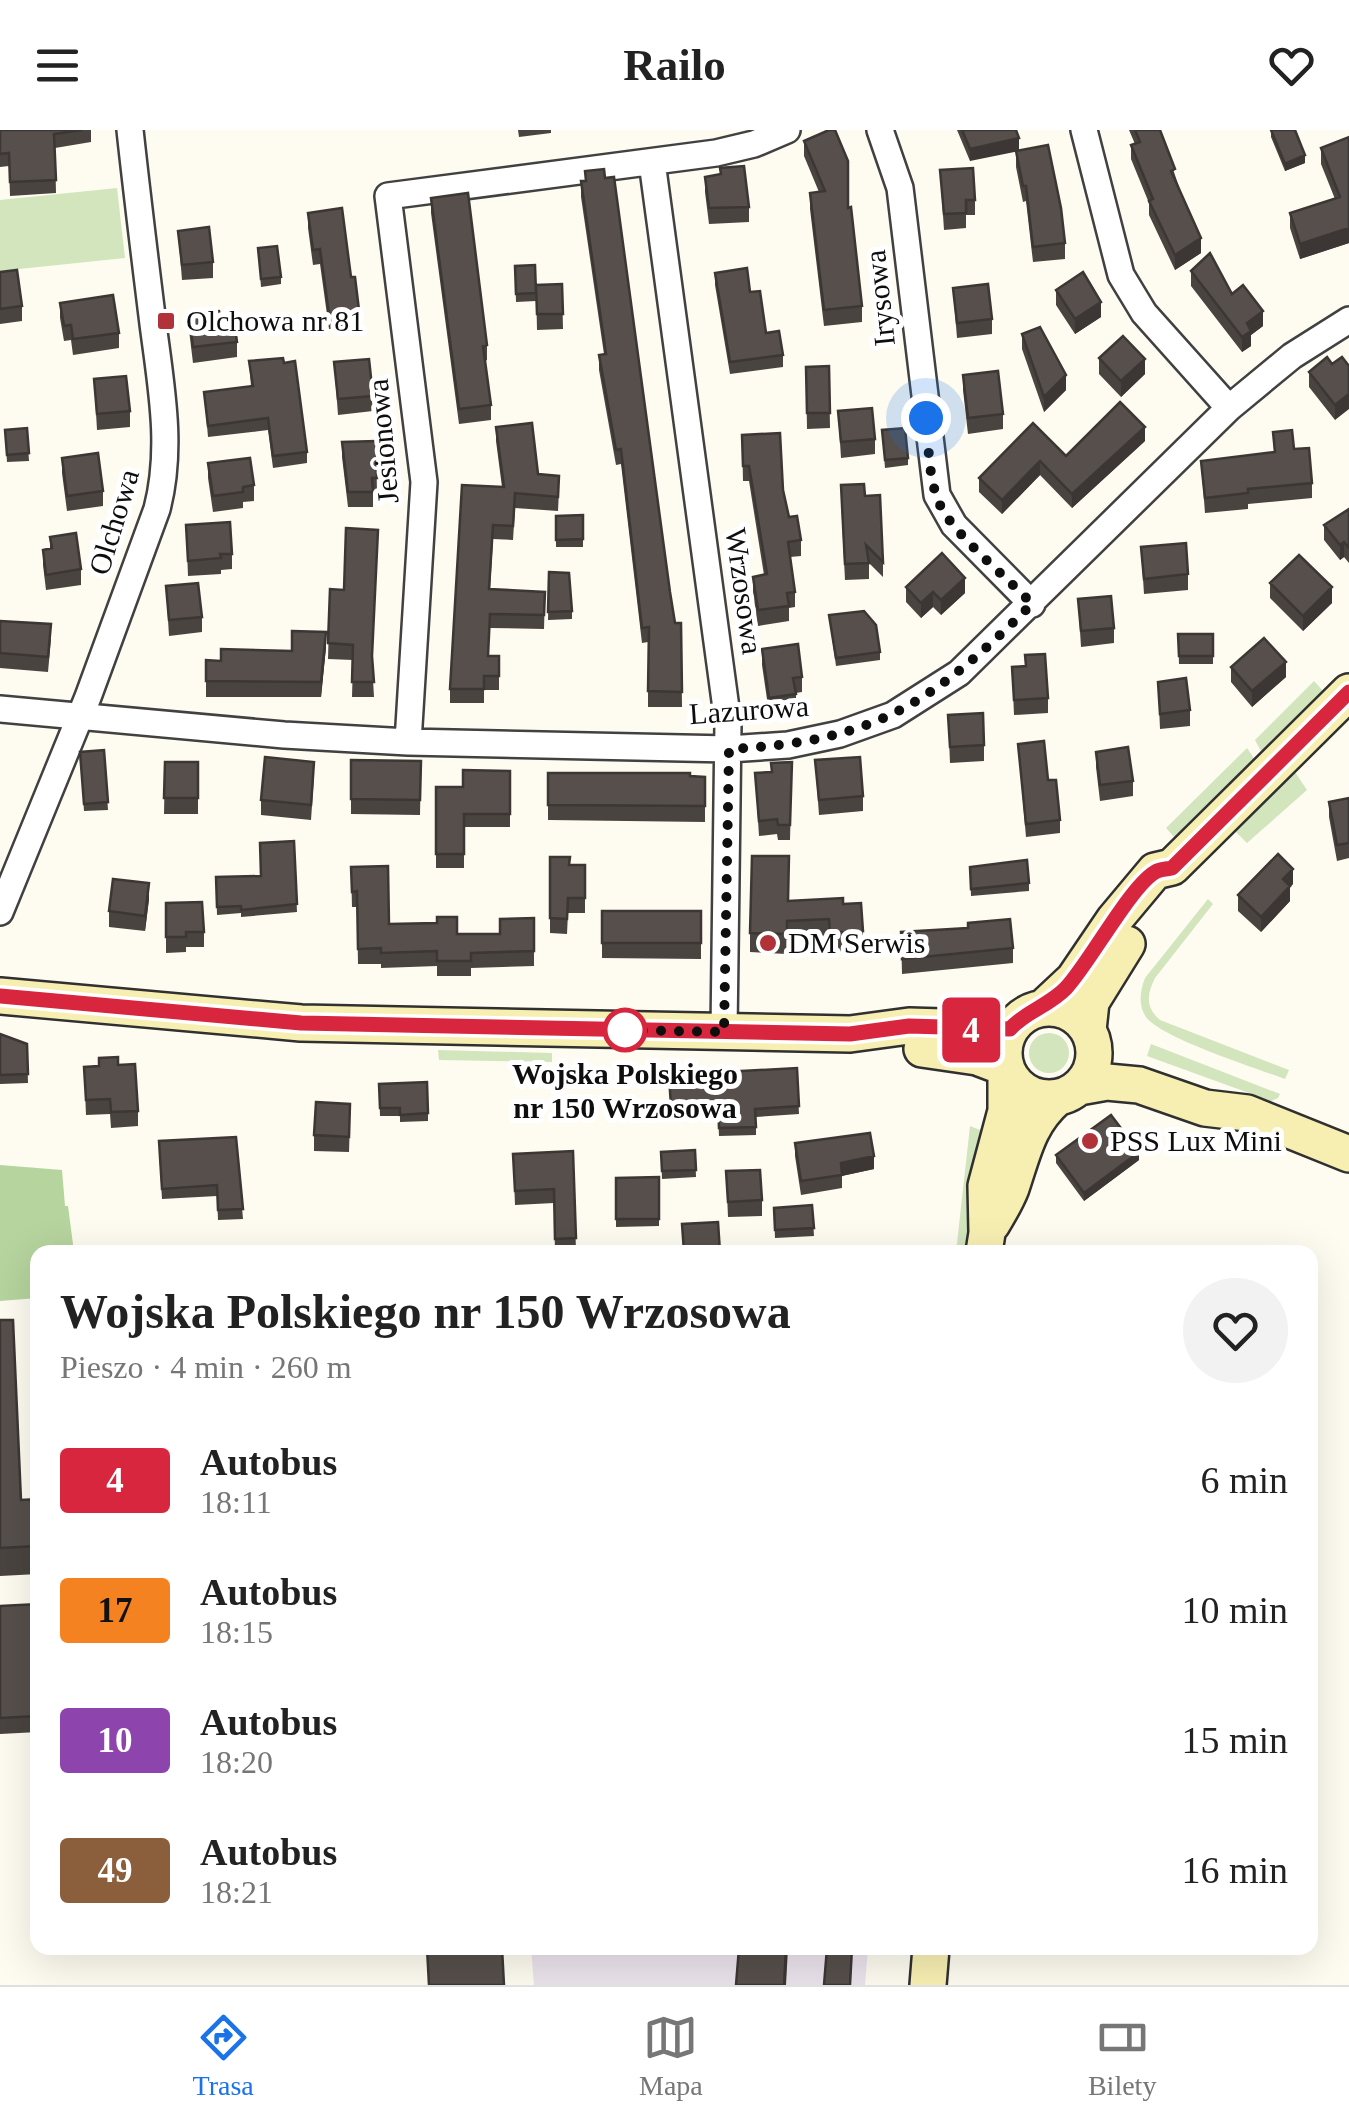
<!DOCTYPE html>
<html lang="pl">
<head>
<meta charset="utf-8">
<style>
	:root { --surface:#fff; --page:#f2f2f2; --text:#222; --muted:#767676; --line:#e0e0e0; --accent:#1a73e8 }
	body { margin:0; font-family:"Times New Roman",serif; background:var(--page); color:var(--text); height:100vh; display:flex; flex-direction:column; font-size:38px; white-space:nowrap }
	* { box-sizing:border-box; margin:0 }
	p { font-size:32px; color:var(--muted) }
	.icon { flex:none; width:55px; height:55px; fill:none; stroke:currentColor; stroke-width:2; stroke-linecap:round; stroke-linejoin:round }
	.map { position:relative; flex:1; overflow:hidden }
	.side { position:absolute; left:30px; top:1115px; width:1288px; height:710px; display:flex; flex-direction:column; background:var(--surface); border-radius:20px; box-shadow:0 10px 40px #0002 }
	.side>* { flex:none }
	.badge { padding:0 20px; border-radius:8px; font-size:35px; line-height:65px }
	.you { position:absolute; width:50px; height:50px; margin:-25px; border:8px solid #fff; border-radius:50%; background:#1a73e8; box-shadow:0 0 0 15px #1a73e833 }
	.map>.badge { position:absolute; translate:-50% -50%; box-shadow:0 0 0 5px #fff }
	.round { display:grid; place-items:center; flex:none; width:105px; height:105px; border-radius:52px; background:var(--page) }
	.overview { display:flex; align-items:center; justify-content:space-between; height:170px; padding:0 30px }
	h1 { font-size:48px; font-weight:700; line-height:75px }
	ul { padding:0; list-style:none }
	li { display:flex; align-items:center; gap:30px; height:130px; padding:0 30px }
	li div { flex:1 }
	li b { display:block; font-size:38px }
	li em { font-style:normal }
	li .badge { min-width:110px; font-weight:700; text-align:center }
	header { display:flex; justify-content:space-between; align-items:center; height:130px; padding:0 30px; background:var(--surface); font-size:45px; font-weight:700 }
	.tabs { display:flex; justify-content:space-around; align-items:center; height:140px; border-top:2px solid var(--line); background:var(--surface); font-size:28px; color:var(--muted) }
	.tabs a { display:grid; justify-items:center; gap:5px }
	.tabs .on { color:var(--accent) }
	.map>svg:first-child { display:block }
	.industrial { fill:#ebe3ec }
	.green { fill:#d2e5bd }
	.forest { fill:#b6d49e }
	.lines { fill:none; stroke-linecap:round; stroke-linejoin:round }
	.street-casing { stroke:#414141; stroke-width:30 }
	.secondary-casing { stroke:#303030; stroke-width:40 }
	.street { stroke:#fff; stroke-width:25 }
	.secondary { stroke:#f7efb2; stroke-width:35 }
	.wall { fill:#4a4440 }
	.shaded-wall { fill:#3c3734 }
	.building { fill:#564f4b; stroke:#3c3734; stroke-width:2.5 }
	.line-casing { stroke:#fff; stroke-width:22 }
	.line { stroke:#d7263d; stroke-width:15 }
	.walk { stroke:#0e0e0e; stroke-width:10; stroke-dasharray:0 18 }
	.poi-dot { fill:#b13339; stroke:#fff; stroke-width:4 }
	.stop-dot { fill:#fff; stroke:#d7263d; stroke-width:5 }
	.labels { text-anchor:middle; stroke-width:10; stroke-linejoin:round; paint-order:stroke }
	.street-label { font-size:30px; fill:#0e0e0e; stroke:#fff }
	.poi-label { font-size:30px; fill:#0e0e0e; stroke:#fff; text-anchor:start }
	.stop-label { font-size:30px; font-weight:bold; fill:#0e0e0e; stroke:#fff }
</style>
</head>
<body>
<header><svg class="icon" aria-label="menu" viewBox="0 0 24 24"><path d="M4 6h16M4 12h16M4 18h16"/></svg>Railo<svg class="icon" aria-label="heart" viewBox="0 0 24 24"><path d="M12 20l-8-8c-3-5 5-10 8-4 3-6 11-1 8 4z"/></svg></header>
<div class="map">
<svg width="1349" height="1855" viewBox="0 0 1349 1855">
	<rect width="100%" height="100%" fill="#fefbf0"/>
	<!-- industrial -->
	<path class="industrial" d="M531 1818H868L865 1855H534Z"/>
	<!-- green -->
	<path class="green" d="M117 58 125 128 0 141V70Z
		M1314 551 1324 562 1262 623 1255 610Z
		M1247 618 1255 630 1176 709 1166 698Z
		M1295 642 1307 660 1247 713 1235 701Z
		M1208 769 1213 774 1155 848C1147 864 1145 877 1160 890L1289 940 1285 949C1256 938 1161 908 1146 887 1138 875 1140 861 1145 848Z
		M1029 923a20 20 0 1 1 40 0a20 20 0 1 1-40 0Z
		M1151 914 1280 964 1278 968 1271 971 1147 926Z
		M438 920 552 923V932L439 930Z
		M970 996 990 1004 975 1055 964 1122H956Z"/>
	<!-- forest -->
	<path class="forest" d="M0 1035 62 1040 65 1076H68L74 1122H38L37 1168 0 1171Z"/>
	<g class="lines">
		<!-- street casing -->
		<g class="street-casing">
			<path id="street" d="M880 0 900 58 937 365 954 395 1032 474
				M1084 0 1121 145 1144 183 1229 278
				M652 32 728 593 724 901
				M0 579 284 605 408 612 729 619 788 615 840 604 893 585 959 543 1229 278 1292 226 1349 190
				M408 612 424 352 388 66 716 23 754 14 787 0
				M0 782 88 567 157 379C173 318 161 256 153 194 145 129 137 65 130 0"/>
		</g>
		<!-- secondary casing -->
		<g class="secondary-casing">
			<path id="secondary" d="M0 866 301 893 850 904 909 896 1010 899
				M1004 923a45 45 0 1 1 90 0a45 45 0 1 1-90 0Z
				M1043 878 1074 849 1114 790 1155 741 1172 737 1349 562
				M1088 900 1091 872 1127 814
				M922 919 977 927 1006 938V981L986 1056 987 1103 984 1122
				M1079 957 1107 952 1139 955 1205 978 1247 983 1349 1024
				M992 1094C999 1082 1006 1071 1011 1058 1023 1023 1028 993 1057 968
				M928 1855 931 1818"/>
		</g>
		<!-- street -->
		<use href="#street" class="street"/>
		<!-- secondary -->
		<use href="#secondary" class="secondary"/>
	</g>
	<!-- wall -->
	<path class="wall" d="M0 0H91V12L55 18 56 63 10 66 9 36 0 37Z
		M518 0H551V3L519 7Z
		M957 0H1016L970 31Z
		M1129 0H1160L1201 123 1175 140 1149 85V73L1131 29V15L1135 14Z
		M1271 0 1305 33 1285 41 1271 7Z
		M1349 7V113L1300 129 1290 98V83L1335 69 1321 34V18Z
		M804 11 848 78 862 176V192L824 196 810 79V63L819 62 804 26Z
		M1016 21 1065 113V129L1033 132 1026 71 1023 72 1016 37Z
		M940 40 975 70V85H966V98L944 100Z
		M585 41 675 493H681L682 577H648V512L642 513 621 334 616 335 599 240V225L604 224 581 67V51H585Z
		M705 47 749 77V92L709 94 705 62Z
		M431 68 487 215V230L485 231 491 275V290L459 294 431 83Z
		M308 83 351 147 359 180V195L329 199 320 134 313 135 308 98Z
		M178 101 213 132V148L182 150Z
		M258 118 281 147V154L261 157Z
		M535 135 536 171 516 172 515 136Z
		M1191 141 1232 164 1263 196 1251 205V216L1242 222 1191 156Z
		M0 142 22 176V191L0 194Z
		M715 143 750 162 766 203 783 225V237L730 244 715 155Z
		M562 154 563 199 537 200 536 155Z
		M953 158 992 189V204L957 208Z
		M1056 160 1101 187 1075 204 1056 175Z
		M60 173 119 203V218L73 225 71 210 64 211 60 188Z
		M189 184 220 186 237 212V227L193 233 189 200Z
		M1022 204 1066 260 1044 282 1022 219Z
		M1099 228 1145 244 1121 267 1099 244Z
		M249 231 307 322V333L273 338 268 300 208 307 204 262 251 256Z
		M334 232 373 266V281L338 285Z
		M1332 234 1349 236 1335 290 1309 257V242Z
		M829 236 830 298 807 299 806 237Z
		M963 245 1003 284V299L968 304 963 260Z
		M94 249 130 281V297L97 300Z
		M838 281 875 309V324L841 328Z
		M1033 293 1066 326 1145 311 1072 378 1040 345 1002 384 979 362V348Z
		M496 297 538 344 559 360 558 381 515 378 513 410 493 409 490 460 545 462 544 499 490 498 488 526H499V560H484V573H450V559L502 357 496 311Z
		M27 298 29 331 7 332 5 300Z
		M882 300 908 328V335L885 338Z
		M1273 302 1294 319 1312 353V368L1248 374V379L1205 383 1201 331 1274 322Z
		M742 305 783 360 789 387 801 410V426L790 427 795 462V477L789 478V491L758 496 753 462V447L764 445 749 351H743Z
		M376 311 377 363H373V377H348L342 327V312Z
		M62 328 103 361V376L67 381 62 343Z
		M208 333 254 355V371L243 372V378L213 382 208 348Z
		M865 366 883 432V447L869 433V449L845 450 841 370Z
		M1349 379V433L1344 427 1340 430 1324 410V395Z
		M583 385V417H556V386Z
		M186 395 232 424V439L221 440V444L188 446Z
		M50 407 81 439V455L46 460 43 435V420L50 418Z
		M1141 417 1188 444V460L1144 464Z
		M549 442 572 481V489L548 490Z
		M1270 453 1332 473 1303 501 1270 468Z
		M166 456 202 487V502L169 506Z
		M906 457 965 463 941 485 933 477 921 488 906 472Z
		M330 459 372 532 374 567H352L353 530 328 529Z
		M1078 469 1114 498V513L1081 517Z
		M829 485 880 522V530L836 536Z
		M0 491 51 509 48 542 0 538Z
		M1178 504H1213V534H1179Z
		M326 517 321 567H206V530L221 531Z
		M762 519 802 547V562L796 563V580L769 583 762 535Z
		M1012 537 1048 568V583L1014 585Z
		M1231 537 1286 547 1252 577 1231 552Z
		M1158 552 1190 580V596L1160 599Z
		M948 585 984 615V631L950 633Z
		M1018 614 1048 650 1060 690V703L1026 707Z
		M104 620 108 680 84 681 80 622Z
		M1096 622 1133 651V666L1100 671 1096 637Z
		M351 630 421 631 420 685 351 684Z
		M815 630 863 666V681L819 685Z
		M165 632H198V684H164Z
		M792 632 790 710H778L777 704 759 706 755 643 771 642V633Z
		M510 641V697H464V738H436V657H463Z
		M548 643 705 647V692L548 690Z
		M314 647 311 690 261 685V670Z
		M1349 668V728L1337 731 1329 687V672Z
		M294 711 297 782 241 787V783L217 785 216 747 261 746Z
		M550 727 569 735H585V783H568L567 804 550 803Z
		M351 737 389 794 457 804H500L534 788V836L471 838V846H437V836L381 838V834H358L357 777H352Z
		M970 737 1029 753V761L971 766Z
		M1293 754 1290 757V771L1261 802 1238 781V765Z
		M149 769 145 801 109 797V781Z
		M788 771 843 774 863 801V820L830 822 829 809 787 811V824L750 822V803Z
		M166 773 204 802V817H186V822L166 823Z
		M602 781H701V829L602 828Z
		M968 798 1013 818V833L902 844 901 802Z
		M0 904 27 914 28 953 0 954Z
		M118 935 138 981V996L111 998 110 984 86 985 84 937Z
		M797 938 799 984 756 987V1005L719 1006 718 983 671 985 669 945Z
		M379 954 428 983V991L400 992V986H380Z
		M350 989 349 1022 314 1021V1005Z
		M236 1007 243 1089 218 1090 217 1066 162 1069 159 1021Z
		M795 1013 874 1039 842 1046V1058L801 1065 795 1026Z
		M695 1020 696 1047 662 1049 661 1022Z
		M573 1021 576 1121 555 1122 554 1073 515 1075 513 1024Z
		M1056 1025 1139 1030 1084 1071 1056 1033Z
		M726 1041 762 1070V1086L728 1087Z
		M659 1047V1096L616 1097V1048Z
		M812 1075 814 1106 775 1108 774 1078Z
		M0 1190 21 1370 38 1369V1444L0 1446Z
		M38 1474V1602L0 1604V1476Z"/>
	<!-- shaded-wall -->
	<path class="shaded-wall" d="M1019 8V21L970 31V19Z
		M1305 25V33L1285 41V34Z
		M1349 98V113L1300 129V114Z
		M1201 108V123L1175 140V125Z
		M1101 172V187L1075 204V189Z
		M1263 181V196L1251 205V216L1242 222V207L1247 193Z
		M1145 229V244L1121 267V251Z
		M1066 245V260L1044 282V267Z
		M1349 264V279L1335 290V275Z
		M1145 297V311L1072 378V364Z
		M1040 331V345L1002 384V370Z
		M1344 412V427L1340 430V415Z
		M965 448V463L941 485V470Z
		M1332 457V473L1303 501V486Z
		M933 462V477L921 488V473Z
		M326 502V517L321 567V552Z
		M1286 532V547L1252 577V561Z
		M1293 739V754L1290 757V771L1261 802V787L1283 749Z
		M149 753V769L145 801V786Z
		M1139 1022V1030L1084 1071V1063Z
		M874 1026V1039L841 1046V1033Z
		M786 1818H788L786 1855H784Z"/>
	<!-- building -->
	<path class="building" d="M0 0H82L54 4 56 50 10 52 9 23 0 24Z
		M829 0H835L848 31V78L851 77 862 176 824 180 810 63 825 61 804 11Z
		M962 0H1016L1019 8 970 19Z
		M1135 0H1160L1175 39 1171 41 1201 108 1175 125 1149 71 1153 69 1131 15 1140 12Z
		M1271 0H1295L1305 25 1285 34Z
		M1349 7V98L1300 114 1290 83 1340 67 1321 18Z
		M1048 15 1061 78 1065 113 1033 117 1026 56H1023L1016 21Z
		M744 36 749 77 709 78 705 47 721 44 720 38Z
		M973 38 975 70H966V83L944 84 940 40Z
		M604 39 605 48 614 47 670 462 675 493H681L682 562 648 561 649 497 642 498 621 319 616 320 599 225 606 224 581 51H586L585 41Z
		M468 63 487 215 483 216 491 275 459 279 431 68Z
		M342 78 351 147H355L359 180 329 184 320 119 313 120 308 83Z
		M209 97 213 132 182 135 178 101Z
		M277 116 281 147 261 149 258 118Z
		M1210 123 1232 164 1243 155 1263 181 1247 193 1251 201 1242 207 1191 141Z
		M535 135 536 163 516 164 515 136Z
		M747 138 750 162 760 161 766 203 779 201 783 225 730 232 715 143Z
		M17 140 22 176 0 179V142Z
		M1083 142 1101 172 1075 189 1056 160Z
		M562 154 563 184H537L536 155Z
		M988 154 992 189 957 193 953 158Z
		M113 165 119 203 73 209 71 195 64 196 60 173Z
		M219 181 220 186 233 184 237 212 193 217 189 184Z
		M1040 197 1066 245 1044 267 1022 204Z
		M1123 206 1145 229 1121 251 1099 228Z
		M1327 227 1332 234 1342 227 1349 236V264L1335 275 1309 242Z
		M283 228 284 233 295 231 307 322 273 326 268 288 208 296 204 262 253 256 249 231Z
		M369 229 373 266 338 269 334 232Z
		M829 236 830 283H807L806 237Z
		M998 241 1003 284 968 288 963 245Z
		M126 246 130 281 97 284 94 249Z
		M1120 272 1145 297 1072 364 1040 331 1002 370 979 348 1033 293 1066 326Z
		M872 278 875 309 841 312 838 281Z
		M532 293 538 344 559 346 558 367 515 363 513 396 493 395 489 459 545 462 544 485 490 484 488 526H499V546H484V559H450L462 355 504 357 496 297Z
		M27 298 29 323 7 325 5 300Z
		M905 298 908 328 885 330 882 300Z
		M1292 300 1294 319 1309 318 1312 353 1248 359V363L1205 368 1201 331 1275 322 1273 302Z
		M780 303 783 360 789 387 797 386 801 410 788 412 795 462 787 463 789 476 758 480 753 447 767 444 749 336H743L742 305Z
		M376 311 377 348H372L373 362H348L342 312Z
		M98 323 103 361 67 366 62 328Z
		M250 328 254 355 243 357V362L213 366 208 333Z
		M864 354 865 366 880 365 883 432 866 415 869 433 845 434 841 355Z
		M1349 379V418L1344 412 1340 415 1324 395Z
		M583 385V409L556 410V386Z
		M230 392 232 424H220L221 428 188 431 186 395Z
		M346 398 378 400 372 526 374 552H352L353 515 328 513 330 459 344 460Z
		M76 403 81 439 46 445 43 420 52 418 50 407Z
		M1186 413 1188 444 1144 449 1141 417Z
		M942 423 965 448 941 470 933 462 921 473 906 457Z
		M1299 425 1332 457 1303 486 1270 453Z
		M549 442 569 443 572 481 548 482Z
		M198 453 202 487 169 490 166 456Z
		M1111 466 1114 498 1081 501 1078 469Z
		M864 481 876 495 880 522 836 528 829 485Z
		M0 491 51 494 48 527 0 523Z
		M292 501 326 502 321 552 206 551V530L221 531V519L292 521Z
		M1178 504H1213V526H1179Z
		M1264 508 1286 532 1252 561 1231 537Z
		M798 514 802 547 793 548 796 564 769 568 762 519Z
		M1045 524 1048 568 1014 570 1012 537 1026 536 1025 525Z
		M1186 548 1190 580 1160 584 1158 552Z
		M983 583 984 615 950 617 948 585Z
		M1044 611 1048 650H1056L1060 690 1026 694 1018 614Z
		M1128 617 1133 651 1100 655 1096 622Z
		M104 620 108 672 84 674 80 622Z
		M265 627 314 632 311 675 261 670Z
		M860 627 863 666 819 670 815 630Z
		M351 630 421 631 420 670 351 669Z
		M165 632H198V668H164Z
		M792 632 790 695H778L777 689 759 691 755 643 772 642 771 633Z
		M463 640 510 641V684H464V724H436V657H463Z
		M548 643H690V646L705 647V676L548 675Z
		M1349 668V713L1337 715 1329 672Z
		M294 711 297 774 241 780V776L217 777 216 747 261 746 260 713Z
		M1278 724 1293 739 1283 749 1290 756 1261 787 1238 765Z
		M752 726H789L788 771 843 768V774L861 773 863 801 830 803 829 789 787 791V804L750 803Z
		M550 727H570L569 735H585V768H568L567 789 550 788Z
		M1027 730 1029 753 971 759 970 737Z
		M388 736 389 794 437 793V787H457V804H500V789L534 788V821L471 823V831H437V821L381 823V818L358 819 357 761 352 762 351 737Z
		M113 749 149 753 145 786 109 781Z
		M202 772 204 802H186V807H166V773Z
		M602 781H701V813H602Z
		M1010 789 1013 818 902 829 901 802 968 798V793Z
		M0 904 27 914 28 944 0 945Z
		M118 927V935L135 934 138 981 111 982 110 969 86 970 84 937 99 936V928Z
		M797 938 799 976 755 979 756 997 719 998 718 975 671 977 669 945Z
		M427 952 428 983 400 985V978H380L379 954Z
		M316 972 350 974 349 1007 314 1005Z
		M1111 985 1139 1022 1084 1063 1056 1025Z
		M870 1003 874 1026 841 1033 842 1045 801 1051 795 1013Z
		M236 1007 243 1079 218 1080 217 1055 162 1059 159 1011Z
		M695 1020 696 1040 662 1041 661 1022Z
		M573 1021 576 1108 555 1109 554 1059 515 1061 513 1024Z
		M760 1040 762 1070 728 1072 726 1041Z
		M659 1047V1089H616V1048Z
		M812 1075 814 1098 775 1100 774 1078Z
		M718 1092 720 1122H684L682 1094Z
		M0 1190H13L21 1370 38 1369V1416L0 1418Z
		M38 1474V1586L0 1588V1476Z
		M427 1818H502L504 1855H429Z
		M739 1818H786L784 1855H736Z
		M827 1818H852L850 1855H824Z"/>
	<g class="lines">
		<!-- line casing -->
		<g class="line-casing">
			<path id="line" d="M0 866 301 893 850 904 909 896 1010 899C1026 881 1049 876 1066 858 1089 834 1132 753 1157 741 1162 739 1167 739 1172 738L1349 562"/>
		</g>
		<!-- line -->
		<use href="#line" class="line"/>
		<!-- walk -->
		<path class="walk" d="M625 900H616L724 902 729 619C875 612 931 574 1032 474 1008 448 954 405 940 375 928 349 929 316 926 288"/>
	</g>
	<!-- markers -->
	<g class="poi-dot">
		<rect x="156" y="181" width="20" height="20" rx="5"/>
		<circle cx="768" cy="813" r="10"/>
		<circle cx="1090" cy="1011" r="10"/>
	</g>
	<circle class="stop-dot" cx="625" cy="900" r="20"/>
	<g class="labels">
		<!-- street labels -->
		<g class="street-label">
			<text transform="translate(880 168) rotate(-96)" y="10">Irysowa</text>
			<text transform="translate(383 311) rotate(-95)" y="10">Jesionowa</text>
			<text transform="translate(114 392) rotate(-73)" y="10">Olchowa</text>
			<text transform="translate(744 461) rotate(82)" y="10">Wrzosowa</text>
			<text transform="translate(749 580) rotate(-4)" y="10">Lazurowa</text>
		</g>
		<!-- poi labels -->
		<g class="poi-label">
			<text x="186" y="201">Olchowa nr 81</text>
			<text x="788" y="823">DM Serwis</text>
			<text x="1110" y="1021">PSS Lux Mini</text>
		</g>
		<!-- stop labels -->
		<g class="stop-label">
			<text x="625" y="954">Wojska Polskiego<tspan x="625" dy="34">nr 150 Wrzosowa</tspan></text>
		</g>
	</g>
</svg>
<div class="you" style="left:926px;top:288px"></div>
<b class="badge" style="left:971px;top:900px;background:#d7263d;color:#fff">4</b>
<section class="side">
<div class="overview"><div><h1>Wojska Polskiego nr 150 Wrzosowa</h1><p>Pieszo · 4 min · 260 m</p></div><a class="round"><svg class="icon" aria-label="heart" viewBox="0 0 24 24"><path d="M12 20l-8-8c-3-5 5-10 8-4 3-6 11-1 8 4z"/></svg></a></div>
<ul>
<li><span class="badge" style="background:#d7263d;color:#fff">4</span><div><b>Autobus</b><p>18:11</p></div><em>6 min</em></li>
<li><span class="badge" style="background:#f58220;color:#111">17</span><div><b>Autobus</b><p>18:15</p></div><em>10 min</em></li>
<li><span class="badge" style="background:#8e44ad;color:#fff">10</span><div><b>Autobus</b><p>18:20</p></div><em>15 min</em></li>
<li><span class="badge" style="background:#8b5e3c;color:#fff">49</span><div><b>Autobus</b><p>18:21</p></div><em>16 min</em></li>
</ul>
</section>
</div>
<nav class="tabs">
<a class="on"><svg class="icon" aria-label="directions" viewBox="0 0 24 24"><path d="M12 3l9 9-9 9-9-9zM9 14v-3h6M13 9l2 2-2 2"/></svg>Trasa</a>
<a><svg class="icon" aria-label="map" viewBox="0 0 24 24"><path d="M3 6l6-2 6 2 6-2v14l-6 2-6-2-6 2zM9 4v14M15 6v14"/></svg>Mapa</a>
<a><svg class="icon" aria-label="tickets" viewBox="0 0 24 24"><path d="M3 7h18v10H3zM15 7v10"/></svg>Bilety</a>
</nav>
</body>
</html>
